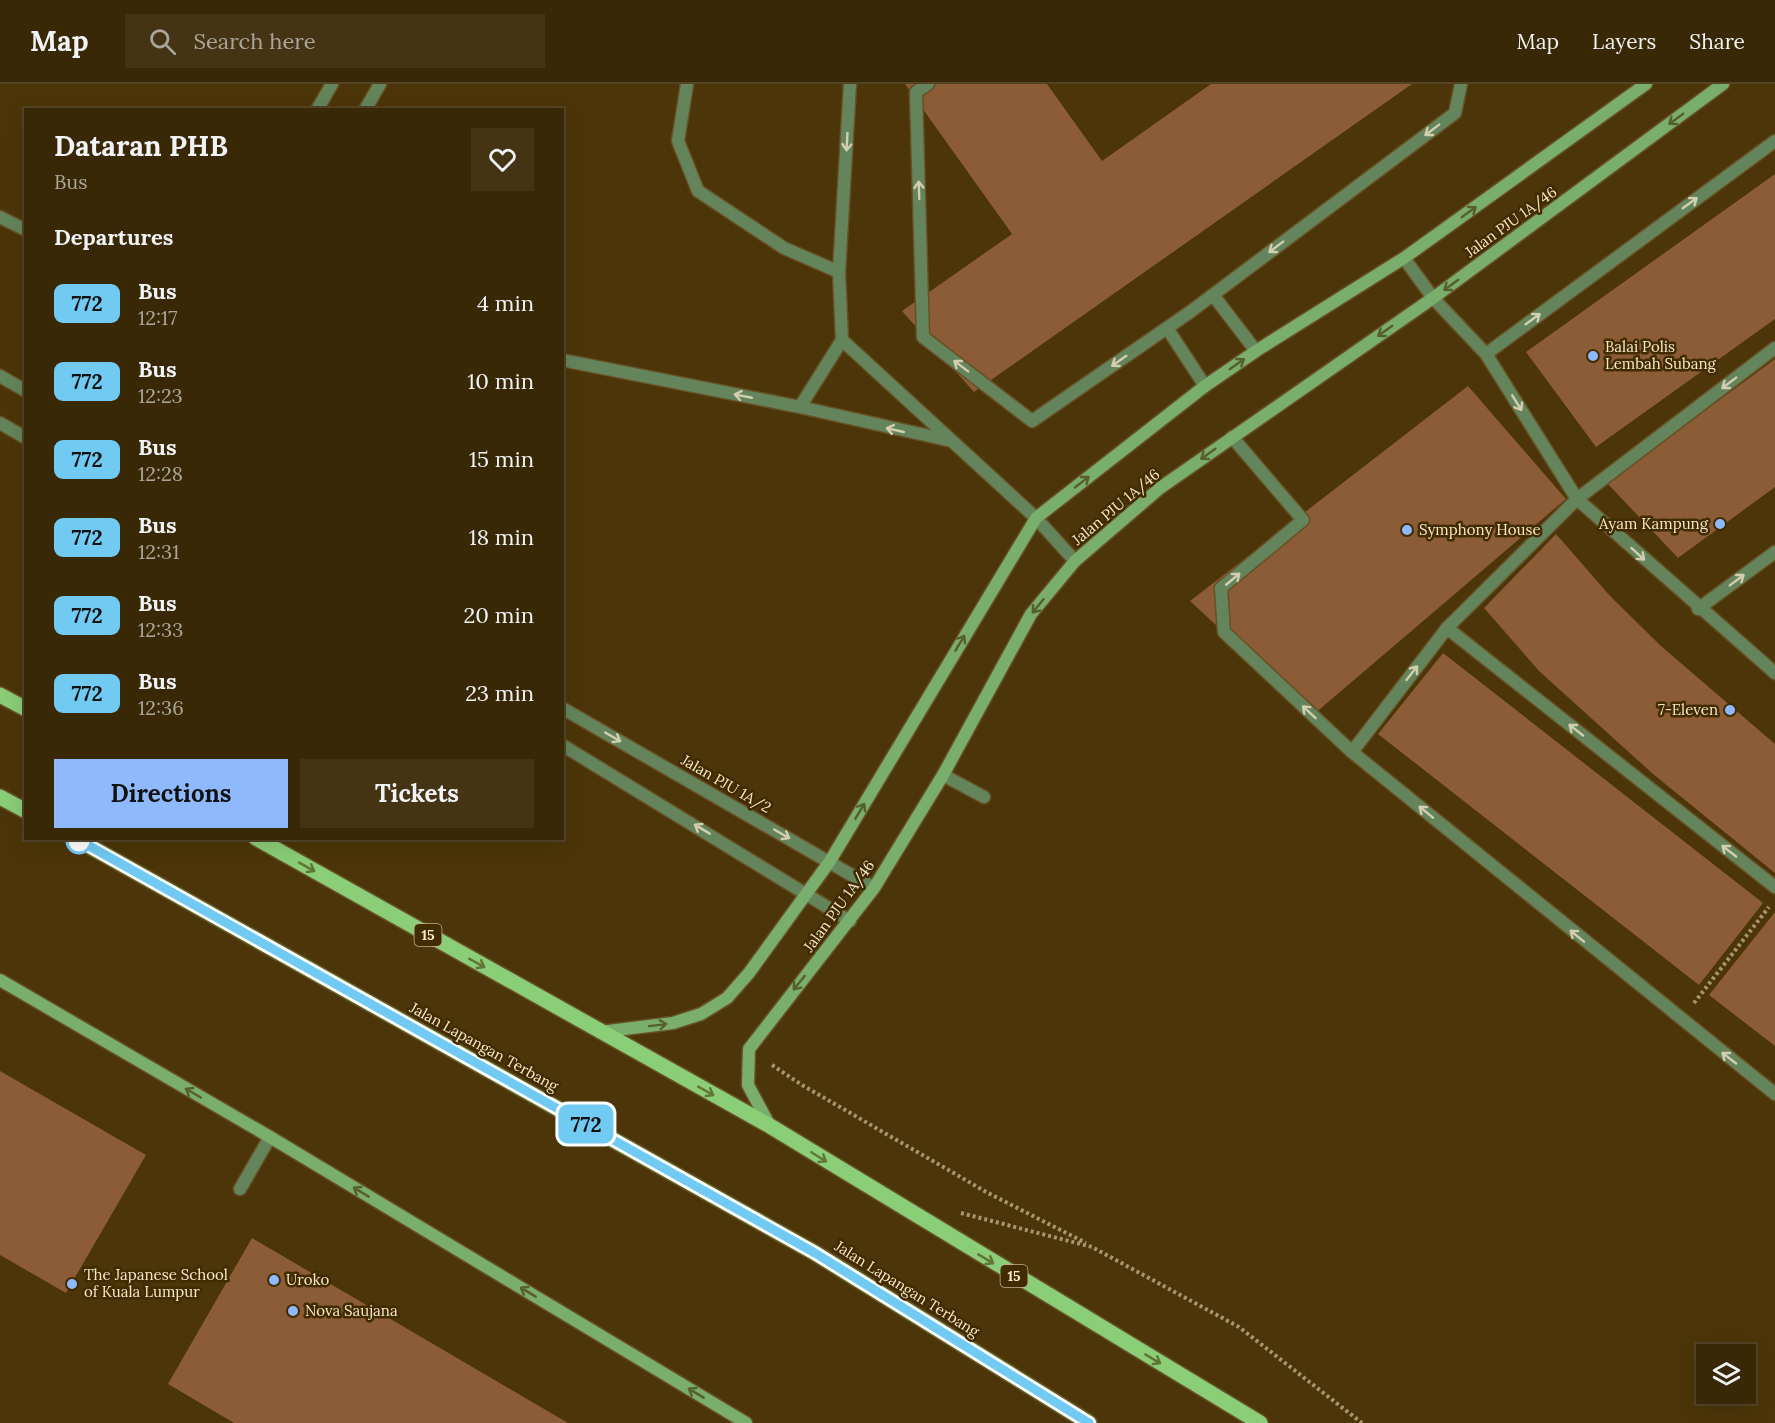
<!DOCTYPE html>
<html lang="en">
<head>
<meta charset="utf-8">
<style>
	:root { --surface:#392806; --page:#443414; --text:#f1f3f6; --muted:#aba69b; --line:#534428; --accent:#8eb9fc }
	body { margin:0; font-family:Lora,serif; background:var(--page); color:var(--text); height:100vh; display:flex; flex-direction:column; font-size:22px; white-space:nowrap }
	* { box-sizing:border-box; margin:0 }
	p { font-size:20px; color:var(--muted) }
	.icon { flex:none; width:33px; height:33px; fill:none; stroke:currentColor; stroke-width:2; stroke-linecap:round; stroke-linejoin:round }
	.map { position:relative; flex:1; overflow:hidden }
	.details { position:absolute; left:24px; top:24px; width:540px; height:732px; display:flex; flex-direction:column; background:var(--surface); border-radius:0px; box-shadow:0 6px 24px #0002,0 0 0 2px var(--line) }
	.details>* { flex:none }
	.badge { padding:0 12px; border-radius:9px; font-size:21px; line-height:39px }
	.fabs { position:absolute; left:1696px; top:1260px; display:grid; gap:12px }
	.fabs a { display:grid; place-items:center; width:60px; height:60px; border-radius:0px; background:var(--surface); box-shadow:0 6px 24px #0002,0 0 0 2px var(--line); font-size:30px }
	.map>.badge { position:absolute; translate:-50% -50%; box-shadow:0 0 0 3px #fff }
	h2 { padding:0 30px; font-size:22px; line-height:54px }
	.round { display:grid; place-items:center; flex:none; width:63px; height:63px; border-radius:0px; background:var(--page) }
	.overview { display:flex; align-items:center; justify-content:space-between; height:102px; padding:0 30px }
	h1 { font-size:28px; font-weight:700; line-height:45px }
	.button { display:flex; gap:12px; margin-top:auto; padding:12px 30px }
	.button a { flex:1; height:69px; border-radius:0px; background:var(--accent); color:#111; font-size:24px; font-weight:700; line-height:69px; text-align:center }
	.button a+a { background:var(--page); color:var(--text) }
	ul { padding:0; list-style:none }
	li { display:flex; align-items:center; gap:18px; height:78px; padding:0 30px }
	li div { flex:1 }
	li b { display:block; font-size:22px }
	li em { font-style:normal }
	li .badge { min-width:66px; font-weight:700; text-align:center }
	header { display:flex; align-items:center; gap:36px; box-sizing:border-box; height:84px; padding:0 30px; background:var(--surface); border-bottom:2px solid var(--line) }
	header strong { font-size:28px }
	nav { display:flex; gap:33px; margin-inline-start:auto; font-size:21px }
	.search { width:420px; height:54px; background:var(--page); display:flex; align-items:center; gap:15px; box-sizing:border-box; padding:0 21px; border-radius:0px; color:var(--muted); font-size:22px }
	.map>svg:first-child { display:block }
	.building { fill:#8b5c35 }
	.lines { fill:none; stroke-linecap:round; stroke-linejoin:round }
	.lane-casing { stroke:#685127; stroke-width:15 }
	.street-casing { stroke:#685127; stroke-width:15 }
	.secondary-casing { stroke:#685127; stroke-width:15 }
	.primary-casing { stroke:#685127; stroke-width:18 }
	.path { stroke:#a99571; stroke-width:4; stroke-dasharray:3 3; stroke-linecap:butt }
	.lane { stroke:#64855b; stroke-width:12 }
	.street { stroke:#64855b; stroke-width:12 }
	.secondary { stroke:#79ae6c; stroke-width:12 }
	.primary { stroke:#8ace78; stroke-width:15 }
	.oneway { stroke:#575f2b }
	.oneway2 { stroke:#d3ceaf }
	.oneway3 { stroke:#627436 }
	.line-casing { stroke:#fff; stroke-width:14 }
	.line { stroke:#71caf2; stroke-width:9 }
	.poi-dot { fill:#8eb9fc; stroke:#412b00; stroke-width:2 }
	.stop-dot { fill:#fff; stroke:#71caf2; stroke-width:3 }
	.labels { text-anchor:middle; stroke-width:5; stroke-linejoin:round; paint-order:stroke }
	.shield { fill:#412b00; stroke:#c1af8e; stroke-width:1.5 }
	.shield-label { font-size:14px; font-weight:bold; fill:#f8e7cb }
	.street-label { font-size:15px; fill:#f8e7cb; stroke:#412b00 }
	.poi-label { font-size:15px; fill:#f8e7cb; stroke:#412b00; text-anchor:start }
</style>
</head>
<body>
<header>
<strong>Map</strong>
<div class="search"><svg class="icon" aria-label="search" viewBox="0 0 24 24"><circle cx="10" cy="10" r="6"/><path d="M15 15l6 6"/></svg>Search here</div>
<nav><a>Map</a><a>Layers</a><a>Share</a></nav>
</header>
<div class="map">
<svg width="1775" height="1339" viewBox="0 0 1775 1339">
	<rect width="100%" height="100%" fill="#4c3508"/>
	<!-- building -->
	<path class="building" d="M905 0H1047L1102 77 1211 0H1412L974 308 902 227 1012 150Z
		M1775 90V235L1596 363 1526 268Z
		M1775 275V403L1678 474 1607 399Z
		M1468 302 1566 415 1313 631 1190 517Z
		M1556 450 1611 513 1661 562 1775 660V789L1653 690 1539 587 1484 524Z
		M1443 569 1763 819 1699 901 1378 650Z
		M1775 828V962L1709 911Z
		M0 987 146 1071 66 1209 0 1171Z
		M252 1154 568 1339H234L168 1300Z"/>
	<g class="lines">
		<!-- lane casing -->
		<g class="lane-casing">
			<path id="lane" d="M687 0 678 57 698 107 784 164 839 188
				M317 26 332 0
				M0 133 26 146
				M1577 415 1775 264
				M1447 544 1775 803
				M943 691 984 713
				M240 1105 270 1053"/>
		</g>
		<!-- street casing -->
		<g class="street-casing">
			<path id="street" d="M928 0 916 8 923 253 1032 337 1190 228 1455 29 1461 0
				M365 26 380 0
				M1404 174 1433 214 1486 270 1577 415 1775 589
				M1213 211 1256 267
				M1167 244 1205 302
				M842 256 1036 434 1075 477
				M1486 270 1775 57
				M562 276 800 323 952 357
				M0 292 26 307
				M800 323 842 256 839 188 850 0
				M0 339 26 354
				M1232 353 1303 436 1221 504 1224 548 1352 668
				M1577 415 1447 544 1352 668 1775 1010
				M1698 525 1775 468
				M562 624 874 804
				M562 661 850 837"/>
		</g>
		<!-- secondary casing -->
		<g class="secondary-casing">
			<path id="secondary" d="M0 896 270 1053 746 1339
				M600 948 673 939 701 930 727 914 749 889 830 777 1036 434 1205 302 1256 267 1404 174 1646 0
				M770 1042 748 1001 749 965 874 804 943 691 1031 530 1075 477 1160 404 1433 214 1723 0"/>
		</g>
		<!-- primary casing -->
		<g class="primary-casing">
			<path id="primary" d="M0 611 26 625
				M0 713 26 727
				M75 754 815 1169 1089 1339
				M256 754 770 1042 1260 1339"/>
		</g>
		<!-- path -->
		<path class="path" d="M1694 919 1769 823
			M772 981 802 1001 988 1109 1086 1159
			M961 1129 1092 1163 1239 1243 1362 1339"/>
		<!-- lane -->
		<use href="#lane" class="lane"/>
		<!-- street -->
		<use href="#street" class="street"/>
		<!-- secondary -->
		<use href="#secondary" class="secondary"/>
		<!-- primary -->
		<use href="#primary" class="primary"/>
	</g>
	<!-- one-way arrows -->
	<defs><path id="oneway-shaft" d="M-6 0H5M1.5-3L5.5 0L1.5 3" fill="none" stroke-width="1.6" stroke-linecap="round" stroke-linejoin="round" transform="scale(1.5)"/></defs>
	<g class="oneway">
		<use href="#oneway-shaft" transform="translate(1676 35) rotate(144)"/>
		<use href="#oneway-shaft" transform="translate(1469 128) rotate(-36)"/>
		<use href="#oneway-shaft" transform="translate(1451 201) rotate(144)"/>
		<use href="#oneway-shaft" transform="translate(1385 247) rotate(145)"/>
		<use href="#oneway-shaft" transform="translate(1237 280) rotate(-35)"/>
		<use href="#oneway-shaft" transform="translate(1208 370) rotate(144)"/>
		<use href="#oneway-shaft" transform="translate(1082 398) rotate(-38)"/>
		<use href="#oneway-shaft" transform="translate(1038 522) rotate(129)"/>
		<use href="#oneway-shaft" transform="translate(960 559) rotate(-59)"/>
		<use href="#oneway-shaft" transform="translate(860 727) rotate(-59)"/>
		<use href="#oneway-shaft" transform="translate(799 899) rotate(129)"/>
		<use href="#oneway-shaft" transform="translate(658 941) rotate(-7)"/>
		<use href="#oneway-shaft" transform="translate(193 1009) rotate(-150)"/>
		<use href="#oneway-shaft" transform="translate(361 1108) rotate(-149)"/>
		<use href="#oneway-shaft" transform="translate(528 1208) rotate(-149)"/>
		<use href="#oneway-shaft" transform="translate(696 1309) rotate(-149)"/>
	</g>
	<g class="oneway2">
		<use href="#oneway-shaft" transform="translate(1432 46) rotate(143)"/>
		<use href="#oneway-shaft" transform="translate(847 58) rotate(93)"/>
		<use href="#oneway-shaft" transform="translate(919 106) rotate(-92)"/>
		<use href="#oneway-shaft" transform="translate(1690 119) rotate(-36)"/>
		<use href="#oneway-shaft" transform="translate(1276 163) rotate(143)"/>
		<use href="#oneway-shaft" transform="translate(1533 235) rotate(-36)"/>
		<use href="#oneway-shaft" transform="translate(1119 277) rotate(145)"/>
		<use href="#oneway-shaft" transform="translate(961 282) rotate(-143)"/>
		<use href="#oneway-shaft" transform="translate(1729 299) rotate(143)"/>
		<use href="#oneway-shaft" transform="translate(743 312) rotate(-169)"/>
		<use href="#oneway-shaft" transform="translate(1517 319) rotate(58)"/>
		<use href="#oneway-shaft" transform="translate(895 346) rotate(-167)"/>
		<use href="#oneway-shaft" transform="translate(1638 470) rotate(42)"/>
		<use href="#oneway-shaft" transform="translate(1233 495) rotate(-40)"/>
		<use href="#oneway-shaft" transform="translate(1737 496) rotate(-37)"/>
		<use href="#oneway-shaft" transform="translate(1412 589) rotate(-52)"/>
		<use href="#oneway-shaft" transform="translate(1309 628) rotate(-137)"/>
		<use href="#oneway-shaft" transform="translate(1576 646) rotate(-142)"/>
		<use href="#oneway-shaft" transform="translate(613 653) rotate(30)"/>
		<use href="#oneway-shaft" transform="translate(1426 728) rotate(-141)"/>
		<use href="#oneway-shaft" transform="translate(702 745) rotate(-149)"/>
		<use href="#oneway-shaft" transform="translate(782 750) rotate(30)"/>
		<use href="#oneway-shaft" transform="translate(1729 767) rotate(-142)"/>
		<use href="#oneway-shaft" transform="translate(1577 852) rotate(-141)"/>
		<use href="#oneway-shaft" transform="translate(1729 974) rotate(-142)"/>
	</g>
	<g class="oneway3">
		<use href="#oneway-shaft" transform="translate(307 783) rotate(29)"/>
		<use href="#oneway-shaft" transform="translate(477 879) rotate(29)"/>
		<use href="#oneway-shaft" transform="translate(706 1007) rotate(29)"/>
		<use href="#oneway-shaft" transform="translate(819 1073) rotate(32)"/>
		<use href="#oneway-shaft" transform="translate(986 1175) rotate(31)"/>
		<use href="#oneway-shaft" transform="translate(1153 1275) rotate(31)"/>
	</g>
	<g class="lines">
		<!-- line casing -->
		<g class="line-casing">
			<path id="line" d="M75 754 815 1169 1089 1339"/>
		</g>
		<!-- line -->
		<use href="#line" class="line"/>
	</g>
	<!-- markers -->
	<g class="poi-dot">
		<circle cx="1593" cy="272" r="6"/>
		<circle cx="1720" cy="440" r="6"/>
		<circle cx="1407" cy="446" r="6"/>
		<circle cx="1730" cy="626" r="6"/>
		<circle cx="274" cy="1196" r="6"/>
		<circle cx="72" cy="1200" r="6"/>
		<circle cx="293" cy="1227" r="6"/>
	</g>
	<circle class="stop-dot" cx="79" cy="757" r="12"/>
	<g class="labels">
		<!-- shield labels -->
		<g class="shield">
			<rect x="414.5" y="840" width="27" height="22" rx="4.5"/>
			<rect x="1000.5" y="1181" width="27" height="22" rx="4.5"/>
		</g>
		<g class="shield-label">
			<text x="428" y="856">15</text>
			<text x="1014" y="1197">15</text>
		</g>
		<!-- street labels -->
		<g class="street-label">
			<text transform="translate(1511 138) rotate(-36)" y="5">Jalan PJU 1A/46</text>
			<text transform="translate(1116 423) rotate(-40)" y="5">Jalan PJU 1A/46</text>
			<text transform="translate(726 700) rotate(30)" y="5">Jalan PJU 1A/2</text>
			<text transform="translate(839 822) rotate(-54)" y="5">Jalan PJU 1A/46</text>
			<text transform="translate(484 963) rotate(29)" y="5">Jalan Lapangan Terbang</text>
			<text transform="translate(907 1205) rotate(32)" y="5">Jalan Lapangan Terbang</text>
		</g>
		<!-- poi labels -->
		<g class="poi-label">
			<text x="1605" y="268">Balai Polis<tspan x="1605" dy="17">Lembah Subang</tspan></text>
			<text x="1708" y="445" text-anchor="end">Ayam Kampung</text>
			<text x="1419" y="451">Symphony House</text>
			<text x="1718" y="631" text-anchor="end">7-Eleven</text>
			<text x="84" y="1196">The Japanese School<tspan x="84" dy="17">of Kuala Lumpur</tspan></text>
			<text x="286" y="1201">Uroko</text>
			<text x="305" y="1232">Nova Saujana</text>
		</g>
	</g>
</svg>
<div class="fabs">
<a><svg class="icon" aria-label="layers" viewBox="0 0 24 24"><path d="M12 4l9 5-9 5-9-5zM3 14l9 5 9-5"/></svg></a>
</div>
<b class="badge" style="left:586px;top:1040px;background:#71caf2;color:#111">772</b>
<section class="details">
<div class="overview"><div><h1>Dataran PHB</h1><p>Bus</p></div><a class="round"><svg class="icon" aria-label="heart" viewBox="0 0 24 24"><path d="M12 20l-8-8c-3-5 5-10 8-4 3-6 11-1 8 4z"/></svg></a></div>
<h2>Departures</h2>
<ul>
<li><span class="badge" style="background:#71caf2;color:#111">772</span><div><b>Bus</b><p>12:17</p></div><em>4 min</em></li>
<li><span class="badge" style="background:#71caf2;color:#111">772</span><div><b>Bus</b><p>12:23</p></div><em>10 min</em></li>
<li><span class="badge" style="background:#71caf2;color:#111">772</span><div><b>Bus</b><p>12:28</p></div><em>15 min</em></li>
<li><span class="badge" style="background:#71caf2;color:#111">772</span><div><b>Bus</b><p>12:31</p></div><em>18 min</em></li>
<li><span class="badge" style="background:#71caf2;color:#111">772</span><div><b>Bus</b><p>12:33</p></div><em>20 min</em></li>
<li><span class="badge" style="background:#71caf2;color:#111">772</span><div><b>Bus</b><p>12:36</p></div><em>23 min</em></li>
</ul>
<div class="button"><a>Directions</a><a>Tickets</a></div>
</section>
</div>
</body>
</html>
